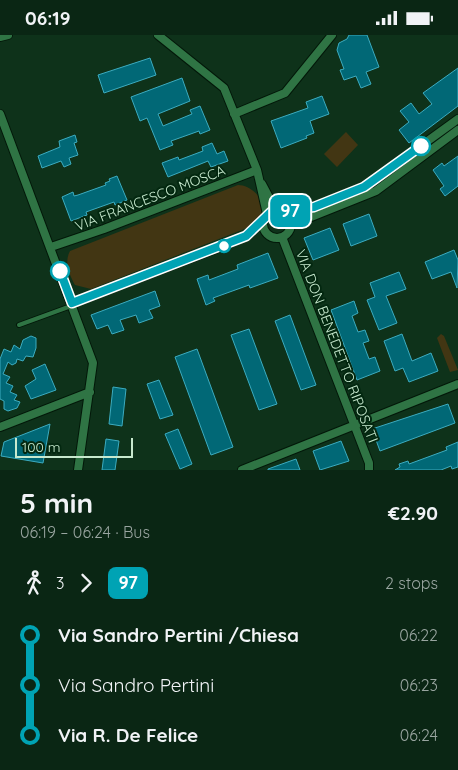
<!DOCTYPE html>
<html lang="en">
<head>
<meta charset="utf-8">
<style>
	:root { --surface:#0a2614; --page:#132e1d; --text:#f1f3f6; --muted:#99a5a0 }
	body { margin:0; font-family:Quicksand,sans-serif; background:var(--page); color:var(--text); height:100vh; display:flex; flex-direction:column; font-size:19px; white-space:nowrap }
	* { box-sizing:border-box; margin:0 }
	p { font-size:16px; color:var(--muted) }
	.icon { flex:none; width:28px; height:28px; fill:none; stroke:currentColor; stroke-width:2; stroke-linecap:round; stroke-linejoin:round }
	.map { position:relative; height:435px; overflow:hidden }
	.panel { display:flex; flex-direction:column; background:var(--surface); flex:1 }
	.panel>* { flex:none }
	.badge { padding:0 10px; border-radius:8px; font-size:18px; line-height:32px }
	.scale { position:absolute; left:15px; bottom:12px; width:118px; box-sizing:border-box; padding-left:5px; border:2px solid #c7e9ce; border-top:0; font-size:14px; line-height:18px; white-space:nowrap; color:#c7e9ce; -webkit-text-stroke:4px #032810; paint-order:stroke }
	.map>.badge { position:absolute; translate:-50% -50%; box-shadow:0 0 0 2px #fff }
	.legs { display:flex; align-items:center; gap:8px; height:55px; padding:0 20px; font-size:16px }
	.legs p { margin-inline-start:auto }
	.overview { display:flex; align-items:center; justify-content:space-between; height:85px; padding:0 20px }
	h1 { font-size:28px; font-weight:700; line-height:38px }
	ul { padding:0 20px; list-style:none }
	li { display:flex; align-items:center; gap:18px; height:50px; font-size:19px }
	li i { display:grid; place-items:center; width:8px; height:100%; margin:0 6px; background:currentColor }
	li i::after { content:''; width:12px; height:12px; margin:-6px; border:4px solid; border-radius:50%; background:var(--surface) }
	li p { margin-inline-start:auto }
	li:first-child i { background:linear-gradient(#0000 50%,currentColor 0) }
	li:last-child i { background:linear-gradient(currentColor 50%,#0000 0) }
	.status { display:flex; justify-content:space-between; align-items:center; height:35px; padding:0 25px; background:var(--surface); direction:ltr }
	.status svg { height:14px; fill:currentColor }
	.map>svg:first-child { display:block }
	.green { fill:#423613 }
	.building { fill:#016876; stroke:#3cacc0 }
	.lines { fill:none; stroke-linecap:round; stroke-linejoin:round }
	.lane-casing { stroke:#031809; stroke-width:6 }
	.street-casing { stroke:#031809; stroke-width:10 }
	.lane { stroke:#2f7444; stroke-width:4 }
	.street { stroke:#2f7444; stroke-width:8 }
	.line-1-casing { stroke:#fff; stroke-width:11 }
	.line-1 { stroke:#00a3b4; stroke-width:8 }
	.stop-1-dot { fill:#fff; stroke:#00a3b4; stroke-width:2.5 }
	.labels { text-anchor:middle; stroke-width:4; stroke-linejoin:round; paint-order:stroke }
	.street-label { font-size:14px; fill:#c7e9ce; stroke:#032810 }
</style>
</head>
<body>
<div class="status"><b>06:19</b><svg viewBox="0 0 49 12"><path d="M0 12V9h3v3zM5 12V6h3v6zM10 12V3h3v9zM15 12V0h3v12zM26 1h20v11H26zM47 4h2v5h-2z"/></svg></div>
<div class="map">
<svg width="458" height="435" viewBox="0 0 458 435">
	<rect width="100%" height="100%" fill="#0e321a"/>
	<!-- green -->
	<path class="green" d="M346 97 358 110 337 132 324 119Z
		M238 150C252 150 269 167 261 182 260 186 255 188 252 191L91 254 75 250C69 239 64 227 70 216Z
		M441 299 444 301 458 335 450 337 437 303Z"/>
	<!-- building -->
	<path class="building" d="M349 0H367L379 32 366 37 371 49 361 53 356 41 344 45 340 35 344 34 337 15 339 8 347 4Z
		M150 23 156 40 104 58 98 40Z
		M458 33V71L409 108 399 95 409 87 400 76 411 68 419 79 432 69 423 58Z
		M182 43 190 66 158 79 163 91 192 79 190 75 200 71 210 95 200 99 199 96 171 106 173 110 160 115 147 83 140 86 131 62Z
		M322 61 329 79 310 86 314 98 306 101 307 103 281 113 271 86 308 73 306 67Z
		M75 100 77 107 74 108 78 120 69 123 71 129 64 132 61 126 42 133 38 121 60 112 59 106Z
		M212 108 217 119 224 116 228 126 211 132 208 126 168 142 162 128 178 122 179 125 203 116 202 112Z
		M458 121V151L445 161 440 154 444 151 433 135 442 128 444 131Z
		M117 141 127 165 115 170 114 167 86 177 87 180 71 186 62 162 73 157 74 161 78 160 106 150 105 148 110 146 109 144Z
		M369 179 377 201 351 211 343 189Z
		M330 193 339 215 313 225 304 203Z
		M454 215 458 225 457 253 451 237 432 244 425 227Z
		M268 218 278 243 250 253 249 250 213 263 215 266 206 270 197 244 208 240 209 245 238 234 237 230Z
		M399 237 406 254 386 261 397 288 379 295 367 265 375 262 370 248Z
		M155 256 160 271 149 275 153 283 139 288 136 280 120 285 124 295 112 299 108 290 97 294 91 280Z
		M354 266 358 278 352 281 358 297 365 295 369 306 363 308 369 324 375 322 380 336 357 345 331 275Z
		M290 280 316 350 301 355 275 286Z
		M249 294 277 369 259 375 231 300Z
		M402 299 412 326 431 318 438 336 409 347 403 333 395 336 384 306Z
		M31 301 36 303V313L33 322 26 321 23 326 17 324 16 328 12 330 8 327 3 339 10 342 6 348 13 351 10 357 17 360 14 365 20 367 17 373 8 376 4 374V366L0 364V324L4 314 11 317 14 310 20 314 23 305Z
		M197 314 233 412 211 420 175 322Z
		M45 329 56 355 31 364 25 351 36 344 32 335Z
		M159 345 173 380 160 384 147 349Z
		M113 352 126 354 122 391 109 389Z
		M448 369 455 388 380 416 372 394Z
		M50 389 43 428 1 421 4 407Z
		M178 394 192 429 180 434 165 399Z
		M106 404 119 406 115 435H102Z
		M341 406 349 426 320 435 313 416Z
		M458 407V432L452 434 451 431 441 435H395L400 432 399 429 408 426 409 429 447 415 446 412Z
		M296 424 300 435H268V434Z"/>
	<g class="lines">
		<!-- lane casing -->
		<g class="lane-casing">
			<path id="lane" d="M19 290 71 271"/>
		</g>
		<!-- street casing -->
		<g class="street-casing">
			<path id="street" d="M158 0 224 53 257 135 267 179
				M0 2 8 0
				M0 79 93 328 78 435
				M234 79 285 58 332 0
				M262 149 271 166 279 176
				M263 189a14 14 0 1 1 28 0a14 14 0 1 1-28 0Z
				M283 177 314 172 364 152 458 84
				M291 190 376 156 458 95
				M282 202 369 428V435
				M51 212 104 194 257 135
				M72 268 223 211 246 201 263 186
				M0 392 90 357
				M242 435 458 349"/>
		</g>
		<!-- lane -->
		<use href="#lane" class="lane"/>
		<!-- street -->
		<use href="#street" class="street"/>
	</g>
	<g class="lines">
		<!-- line-1 casing -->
		<g class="line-1-casing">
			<path id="line-1" d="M60 236 72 268 246 201 271 177 314 172 364 152 421 111"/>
		</g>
		<!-- line-1 -->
		<use href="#line-1" class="line-1"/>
	</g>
	<!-- markers -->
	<g class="stop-1-dot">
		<circle cx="421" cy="111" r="9"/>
		<circle cx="224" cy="211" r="6"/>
		<circle cx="60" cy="236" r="9"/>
	</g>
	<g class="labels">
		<!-- street labels -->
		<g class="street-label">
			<text transform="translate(150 163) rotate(-21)" y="5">VIA FRANCESCO MOSCA</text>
			<text transform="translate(337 311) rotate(69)" y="5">VIA DON BENEDETTO RIPOSATI</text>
		</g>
	</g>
</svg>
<div class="scale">100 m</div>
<b class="badge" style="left:290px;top:176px;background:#00a3b4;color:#fff">97</b>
</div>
<section class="panel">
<div class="overview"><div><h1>5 min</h1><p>06:19 – 06:24 · Bus</p></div><b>€2.90</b></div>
<div class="legs"><svg class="icon" aria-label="walk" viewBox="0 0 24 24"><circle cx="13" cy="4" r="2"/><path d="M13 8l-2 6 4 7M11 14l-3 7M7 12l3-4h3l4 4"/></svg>3<svg class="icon" aria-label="forward" viewBox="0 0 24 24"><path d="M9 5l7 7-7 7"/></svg><b class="badge" style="background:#00a3b4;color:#fff">97</b><p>2 stops</p></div>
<ul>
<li><i style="color:#00a3b4"></i><b>Via Sandro Pertini /Chiesa</b><p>06:22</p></li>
<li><i style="color:#00a3b4"></i><span>Via Sandro Pertini</span><p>06:23</p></li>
<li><i style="color:#00a3b4"></i><b>Via R. De Felice</b><p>06:24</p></li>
</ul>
</section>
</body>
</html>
